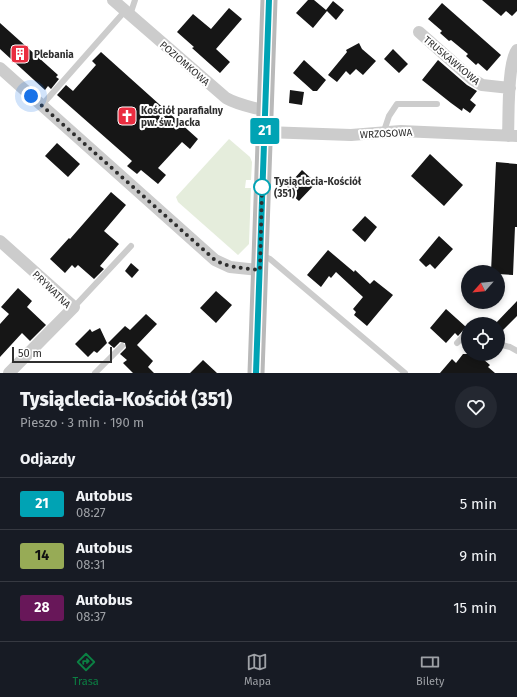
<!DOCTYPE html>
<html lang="pl">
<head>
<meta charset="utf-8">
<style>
	:root { --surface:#171b24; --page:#242831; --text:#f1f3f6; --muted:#9ea1a6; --line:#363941; --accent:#0b8043 }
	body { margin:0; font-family:"Fira Sans",sans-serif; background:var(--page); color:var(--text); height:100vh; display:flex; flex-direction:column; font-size:15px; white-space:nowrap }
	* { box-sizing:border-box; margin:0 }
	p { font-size:13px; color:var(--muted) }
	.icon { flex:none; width:22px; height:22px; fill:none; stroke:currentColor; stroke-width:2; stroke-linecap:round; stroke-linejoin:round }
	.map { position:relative; height:373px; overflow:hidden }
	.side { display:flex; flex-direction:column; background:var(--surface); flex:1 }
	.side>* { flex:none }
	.badge { padding:0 8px; border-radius:3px; font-size:14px; line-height:26px }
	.needle { width:26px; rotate:243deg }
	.buttons { position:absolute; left:461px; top:265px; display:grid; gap:8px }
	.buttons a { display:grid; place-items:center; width:44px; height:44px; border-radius:50%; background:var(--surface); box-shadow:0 2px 6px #0003; font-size:20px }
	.scale { position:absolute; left:12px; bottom:10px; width:100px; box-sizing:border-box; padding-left:4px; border:2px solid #2f2f2f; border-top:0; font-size:11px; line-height:14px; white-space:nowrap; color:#2f2f2f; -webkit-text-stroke:3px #fff; paint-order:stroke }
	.you { position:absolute; width:20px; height:20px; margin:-10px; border:3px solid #fff; border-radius:50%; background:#1a73e8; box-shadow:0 0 0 6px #1a73e833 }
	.map>.badge { position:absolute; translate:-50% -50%; box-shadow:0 0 0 2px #fff }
	h2 { padding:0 20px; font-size:15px; line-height:36px }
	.round { display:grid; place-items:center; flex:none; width:42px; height:42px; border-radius:21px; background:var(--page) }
	.head { display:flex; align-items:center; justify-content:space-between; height:68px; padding:0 20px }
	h1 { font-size:19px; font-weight:800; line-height:30px }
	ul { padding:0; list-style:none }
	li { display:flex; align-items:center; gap:12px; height:52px; padding:0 20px; border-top:1px solid var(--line) }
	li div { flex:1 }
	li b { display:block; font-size:15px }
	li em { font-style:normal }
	li .badge { min-width:44px; font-weight:700; text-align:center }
	.tabs { display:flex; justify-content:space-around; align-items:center; height:56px; border-top:1px solid var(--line); background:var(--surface); font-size:11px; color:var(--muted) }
	.tabs a { display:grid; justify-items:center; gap:2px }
	.tabs .selected { color:var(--accent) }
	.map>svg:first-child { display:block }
	.green { fill:#e5eddc }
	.building { fill:#161616 }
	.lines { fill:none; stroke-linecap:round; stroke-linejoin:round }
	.lane { stroke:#ccc; stroke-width:6 }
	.street { stroke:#ccc; stroke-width:12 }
	.secondary { stroke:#b9b9b9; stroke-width:17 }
	.line-casing { stroke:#fff; stroke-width:9 }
	.line { stroke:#00a3b4; stroke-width:6 }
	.walk { stroke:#2f2f2f; stroke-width:4; stroke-dasharray:0 7.2 }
	.stop-dot { fill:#fff; stroke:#00a3b4; stroke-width:2 }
	.labels { text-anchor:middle; stroke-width:4; stroke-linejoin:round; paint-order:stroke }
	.poi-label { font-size:10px; font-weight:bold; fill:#2f2f2f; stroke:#fff; text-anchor:start }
	.street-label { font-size:10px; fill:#2f2f2f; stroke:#fff }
	.stop-label { font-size:10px; font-weight:bold; fill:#2f2f2f; stroke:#fff; text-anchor:start }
</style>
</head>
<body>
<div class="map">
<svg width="517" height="373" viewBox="0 0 517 373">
	<rect width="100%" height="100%" fill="#fff"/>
	<!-- green -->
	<path class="green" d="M229 139 250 157 252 162 251 180H246L245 188H251L249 244 238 255 178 202 176 197Z"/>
	<!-- building -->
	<path class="building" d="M308 0H314L326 10 333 1 344 10 336 20 327 11 313 28 296 13Z
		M482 0H517V11L512 16 506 11 501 16Z
		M442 3 501 55 487 71 478 63 476 65 466 56 468 54 451 40 449 41 440 33 442 31 428 19Z
		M229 8 242 19 216 49 230 62 220 73 192 48 194 47 177 32 193 14 211 29Z
		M0 23 58 75 56 77 59 79 51 89 48 86 45 90 0 49Z
		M359 43 362 49 376 61 363 75 356 69 350 75 346 71 337 82 328 75 347 52 346 50Z
		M393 49 408 64 399 73 384 59Z
		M101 52 198 139 190 149 182 142 158 168 166 175 158 184 141 170 137 174 127 166 132 161 57 95 66 85 73 91 96 65 92 61Z
		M304 60 326 80 317 91H313L293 73Z
		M438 60 467 85 477 91 470 100 476 105 470 113 463 108 462 111 451 103 422 80Z
		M290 90 304 92 302 105 289 103Z
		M57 143 80 164 68 177 45 156Z
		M430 154 463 185 444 206 411 176Z
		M496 162 517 164V227H515L513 275 498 274V272H491Z
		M302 170 316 183 299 201 285 189Z
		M111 192 126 205 104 231 119 244 100 266 104 269 94 279 78 265 75 268 72 265 65 273 50 259 69 238 70 239Z
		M365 216 377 227 365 242 352 230Z
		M439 236 453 249 435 269 430 264 426 267 419 260Z
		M328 250 354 272 355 270 370 284 374 280 393 295 367 326 354 315 356 312 353 309 363 297 336 272 331 278 329 276 321 287 307 275Z
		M131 263 139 270 132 278 125 271Z
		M18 288 32 301 27 307 46 325 30 341 22 333 0 357V324L9 314 1 307Z
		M216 291 232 305 216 323 200 308Z
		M517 301V316L498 335V324H495Z
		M446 309 466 327 458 336 455 333 446 343 430 328Z
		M146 314 157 324 137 345 153 361 148 367 154 373H133L123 363 127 360 120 354 126 348 125 343 120 342 114 348 108 343 125 326 130 330Z
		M100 328 107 343 97 353 94 351 88 357 75 344 90 329 92 332Z
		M463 354H487L483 359 490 365 488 367 495 373H440L452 359 456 363Z
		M203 360 217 373H190Z"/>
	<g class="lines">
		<!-- lane -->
		<path class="lane" d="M130 15 135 0
			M42 105 125 11
			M384 131 389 116 397 104H437
			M261 255 270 259 405 373
			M74 307 131 246
			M474 324H475
			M457 343 468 331
			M498 344 510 347 517 351
			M95 373 122 346"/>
		<!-- street -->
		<path class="street" d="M113 0 226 98C238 105 252 107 266 111
			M419 32 472 79 482 85 510 88
			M0 68 215 260 230 267 259 270
			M265 132 351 135 401 131 517 136
			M508 136C509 117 507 63 517 50
			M0 241 74 307 9 373"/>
		<!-- secondary -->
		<path class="secondary" d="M256 373 269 0"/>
	</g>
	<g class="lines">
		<!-- line casing -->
		<g class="line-casing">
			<path id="line" d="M256 373 269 0"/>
		</g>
		<!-- line -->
		<use href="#line" class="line"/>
		<!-- walk -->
		<path class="walk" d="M31 96 215 260C229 268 244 268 260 270L262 187"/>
	</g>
	<!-- icons -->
	<defs>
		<g id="building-square" transform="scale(1)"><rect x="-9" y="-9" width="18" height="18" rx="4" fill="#ea2d40" stroke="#fff"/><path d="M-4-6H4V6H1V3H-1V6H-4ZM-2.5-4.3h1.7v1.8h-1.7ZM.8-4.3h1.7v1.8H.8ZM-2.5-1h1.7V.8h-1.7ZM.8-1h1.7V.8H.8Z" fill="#fff"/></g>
		<g id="church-square" transform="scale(1)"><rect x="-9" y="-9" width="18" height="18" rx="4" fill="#ea2d40" stroke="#fff"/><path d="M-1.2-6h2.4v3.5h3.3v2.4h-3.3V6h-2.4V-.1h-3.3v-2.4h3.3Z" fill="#fff"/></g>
	</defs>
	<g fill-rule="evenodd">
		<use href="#building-square" x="20" y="54"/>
		<use href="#church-square" x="127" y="116"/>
	</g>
	<!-- markers -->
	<circle class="stop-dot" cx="262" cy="187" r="8"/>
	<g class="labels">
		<!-- poi labels -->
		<g class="poi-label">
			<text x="34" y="58">Plebania</text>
			<text x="141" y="114">Kościół parafialny<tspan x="141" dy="12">pw. św. Jacka</tspan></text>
		</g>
		<!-- street labels -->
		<g class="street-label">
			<text transform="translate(452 60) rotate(40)" y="4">TRUSKAWKOWA</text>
			<text transform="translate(185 63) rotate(41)" y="4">POZIOMKOWA</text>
			<text transform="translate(386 133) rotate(-3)" y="4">WRZOSOWA</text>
			<text transform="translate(52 289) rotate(44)" y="4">PRYWATNA</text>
		</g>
		<!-- stop labels -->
		<g class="stop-label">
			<text x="274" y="185">Tysiąclecia-Kościół<tspan x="274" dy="12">(351)</tspan></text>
		</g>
	</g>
</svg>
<div class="buttons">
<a><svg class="needle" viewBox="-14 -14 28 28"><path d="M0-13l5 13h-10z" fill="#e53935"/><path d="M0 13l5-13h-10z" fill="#9ea1a6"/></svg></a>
<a><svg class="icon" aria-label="locate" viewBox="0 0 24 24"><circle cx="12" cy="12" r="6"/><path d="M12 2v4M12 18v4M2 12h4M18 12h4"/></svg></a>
</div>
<div class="scale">50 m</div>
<div class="you" style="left:31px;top:96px"></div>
<b class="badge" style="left:265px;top:131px;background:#00a3b4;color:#fff">21</b>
</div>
<section class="side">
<div class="head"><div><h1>Tysiąclecia-Kościół (351)</h1><p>Pieszo · 3 min · 190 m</p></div><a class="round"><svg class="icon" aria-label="heart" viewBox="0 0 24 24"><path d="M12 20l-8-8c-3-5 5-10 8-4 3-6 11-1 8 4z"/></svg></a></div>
<h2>Odjazdy</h2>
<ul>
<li><span class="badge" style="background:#00a3b4;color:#fff">21</span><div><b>Autobus</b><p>08:27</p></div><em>5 min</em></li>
<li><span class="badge" style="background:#97ab56;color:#111">14</span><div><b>Autobus</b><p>08:31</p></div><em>9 min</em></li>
<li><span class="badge" style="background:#681759;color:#fff">28</span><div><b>Autobus</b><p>08:37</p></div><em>15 min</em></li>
</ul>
</section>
<nav class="tabs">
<a class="selected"><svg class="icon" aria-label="directions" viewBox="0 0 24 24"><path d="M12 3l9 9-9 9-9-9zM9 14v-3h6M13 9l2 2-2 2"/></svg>Trasa</a>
<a><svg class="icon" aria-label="map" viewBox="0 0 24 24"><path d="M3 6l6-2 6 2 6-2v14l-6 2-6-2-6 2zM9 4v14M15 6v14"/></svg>Mapa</a>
<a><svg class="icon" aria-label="tickets" viewBox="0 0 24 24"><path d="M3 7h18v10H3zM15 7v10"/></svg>Bilety</a>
</nav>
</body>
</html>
